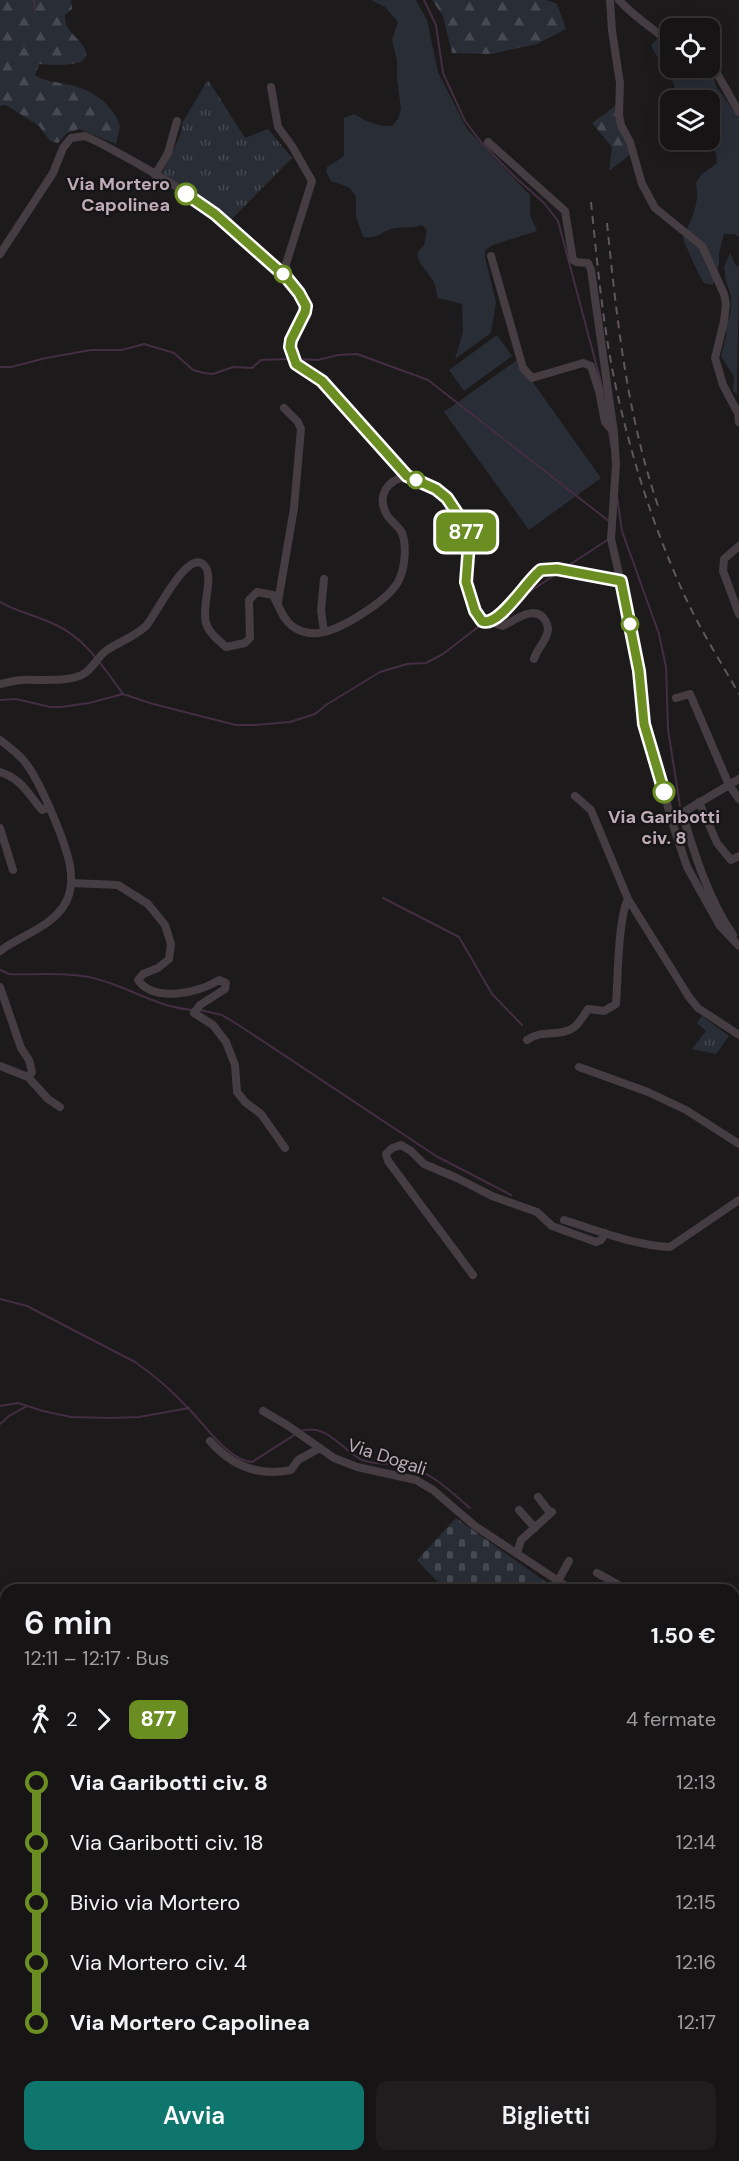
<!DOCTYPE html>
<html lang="it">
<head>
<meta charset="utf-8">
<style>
	:root { --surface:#161414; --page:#1f1d1d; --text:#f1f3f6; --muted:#9e9ea0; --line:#353334; --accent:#0f766e }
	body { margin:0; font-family:"DM Sans",sans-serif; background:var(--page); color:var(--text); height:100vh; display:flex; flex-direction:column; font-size:22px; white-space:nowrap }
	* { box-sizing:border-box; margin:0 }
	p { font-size:20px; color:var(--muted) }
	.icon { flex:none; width:33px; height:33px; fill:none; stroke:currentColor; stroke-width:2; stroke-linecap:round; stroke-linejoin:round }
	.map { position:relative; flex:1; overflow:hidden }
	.drawer { position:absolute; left:0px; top:1584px; width:740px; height:578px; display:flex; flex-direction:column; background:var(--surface); border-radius:18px 18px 0 0; box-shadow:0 3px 15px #0003,0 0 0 2px var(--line) }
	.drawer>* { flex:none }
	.badge { padding:0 12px; border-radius:9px; font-size:21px; line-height:39px }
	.tools { position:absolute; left:660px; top:18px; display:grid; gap:12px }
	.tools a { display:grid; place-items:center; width:60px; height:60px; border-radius:12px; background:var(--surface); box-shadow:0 3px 15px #0003,0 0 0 2px var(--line); font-size:30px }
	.map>.badge { position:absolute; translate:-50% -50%; box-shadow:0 0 0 3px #fff }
	.legs { display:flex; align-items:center; gap:9px; height:66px; padding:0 24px; font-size:20px }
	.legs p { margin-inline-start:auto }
	.overview { display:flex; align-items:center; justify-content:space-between; height:102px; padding:0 24px }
	h1 { font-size:33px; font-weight:600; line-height:45px }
	.action { display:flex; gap:12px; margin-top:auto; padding:12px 24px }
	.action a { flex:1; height:69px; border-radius:12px; background:var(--accent); color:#fff; font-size:24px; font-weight:600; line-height:69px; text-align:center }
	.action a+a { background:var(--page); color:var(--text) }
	ul { padding:0 24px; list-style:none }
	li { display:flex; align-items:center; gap:21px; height:60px; font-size:22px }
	li i { display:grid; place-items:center; width:9px; height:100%; margin:0 8px; background:currentColor }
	li i::after { content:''; width:15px; height:15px; margin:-8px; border:4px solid; border-radius:50%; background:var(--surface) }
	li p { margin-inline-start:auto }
	li:first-child i { background:linear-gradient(#0000 50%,currentColor 0) }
	li:last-child i { background:linear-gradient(currentColor 50%,#0000 0) }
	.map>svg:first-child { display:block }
	.green { fill:#292d36 }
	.forest { fill:url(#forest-firs) }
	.cemetery { fill:url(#cemetery-stones) }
	.park { fill:url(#park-tufts) }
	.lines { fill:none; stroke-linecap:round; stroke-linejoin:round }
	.stream { stroke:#432e42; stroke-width:2 }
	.street { stroke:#453d41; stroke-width:8 }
	.secondary { stroke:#53494f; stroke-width:10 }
	.rail { stroke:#60565c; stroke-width:2; stroke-dasharray:8 6; stroke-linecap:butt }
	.line-1-casing { stroke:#fff; stroke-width:14 }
	.line-1 { stroke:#6b8e23; stroke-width:9 }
	.stop-1-dot { fill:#fff; stroke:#6b8e23; stroke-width:3 }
	.labels { text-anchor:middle; stroke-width:4.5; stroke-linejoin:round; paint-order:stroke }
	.stop-label { font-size:18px; font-weight:bold; fill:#beacb9; stroke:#181516; text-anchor:end }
	.street-label { font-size:18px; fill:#beacb9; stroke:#181516 }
</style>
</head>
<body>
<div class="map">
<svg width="739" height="2161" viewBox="0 0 739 2161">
	<defs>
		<pattern id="forest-firs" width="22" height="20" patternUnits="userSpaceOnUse" patternTransform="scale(1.5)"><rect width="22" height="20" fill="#292d36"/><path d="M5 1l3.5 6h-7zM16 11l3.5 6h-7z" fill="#464951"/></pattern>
		<pattern id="cemetery-stones" width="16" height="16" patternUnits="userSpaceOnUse" patternTransform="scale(1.5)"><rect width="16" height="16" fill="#292d36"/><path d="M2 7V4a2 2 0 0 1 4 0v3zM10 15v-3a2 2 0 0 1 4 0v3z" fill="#464951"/></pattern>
		<pattern id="park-tufts" width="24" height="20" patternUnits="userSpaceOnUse" patternTransform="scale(1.5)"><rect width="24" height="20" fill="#292d36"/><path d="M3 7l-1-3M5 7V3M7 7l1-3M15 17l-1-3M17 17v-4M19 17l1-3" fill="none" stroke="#464951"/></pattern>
	</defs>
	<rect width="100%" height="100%" fill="#1d1a1b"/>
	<!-- green -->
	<path class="green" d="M371 0H416L427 20 438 72 467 129 530 195V215L537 231 493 245 485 250V257L496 302 491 333 455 359 463 332 462 304 438 298C436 291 436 285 432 279 425 268 420 267 417 253L424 245 427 230 422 225C411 229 401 226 391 229 379 233 378 239 363 237L356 216V196L350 188 331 181 326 172 327 167 344 156V118L354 114C367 121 377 127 392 126L398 119 401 109 397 79V60L392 40 398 22 385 7Z
		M658 38 670 48V68L711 66 716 86 739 118V237L734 234H724L719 253V264L713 285C710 284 707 284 704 283 701 280 683 241 683 237 684 233 688 228 689 224 695 212 699 197 696 183L701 175 717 163 716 153 702 140H710V100H698L694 95 675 89 669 70 656 55 651 45Z
		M730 253 736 266H739L737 394 733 391 734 377 721 356 726 336V326L731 312V296L726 282 724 267Z
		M497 335 512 356 464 391 449 370Z
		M517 360 601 478 529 530 444 412Z"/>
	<!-- forest -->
	<path class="forest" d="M0 0H71L72 9 65 15C65 30 73 33 81 43 103 70 50 65 39 64L35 75C44 81 55 82 66 84 91 89 112 102 120 126L116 144 79 129 67 133 58 143 50 141 39 126 6 105 0 106Z
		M432 0H546L557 4 566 29 537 44 491 54 452 53 443 16Z
		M618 104 632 153 609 171 612 147 592 123Z"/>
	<!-- cemetery -->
	<path class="cemetery" d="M456 1518 557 1590H445L417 1560Z"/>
	<!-- park -->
	<path class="park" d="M208 80 245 138 268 129 292 158 229 222 164 178 162 173 180 136 182 123Z
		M702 1016 729 1036 716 1054 692 1049 706 1031 697 1023Z"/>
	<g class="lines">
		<!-- stream -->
		<path class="stream" d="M34 0 35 12
			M424 0 436 25 443 73 465 121 481 142 515 177 544 203 558 221 606 401 607 414
			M295 359 318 360 338 355 357 354 428 380 610 522
			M0 367H11L46 358 91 350H122L144 344 174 353 193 370 204 373 213 374 233 367 252 368 261 360 289 359
			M609 431 611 446
			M617 497 622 531 659 634 666 667 668 729 680 806
			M566 567 609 539
			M516 601 559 572
			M0 602C18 612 38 616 56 625 86 639 104 668 123 694
			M0 700 16 699 50 707H61L89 703 123 694 153 704 236 725H255L290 722 315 714 326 705 380 672 407 664 426 663 443 654 482 624
			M383 898 459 937 492 994 522 1025
			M0 970 9 974C34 975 69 972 93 978 128 986 157 1008 194 1010
			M200 1010 222 1015 240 1026 436 1156 511 1195
			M0 1299 27 1306 135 1362C154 1375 172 1391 188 1408 204 1424 228 1460 252 1462L296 1434
			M0 1406 18 1403 43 1411 71 1417 111 1418 139 1417 189 1408
			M0 1424 9 1416 27 1406
			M301 1431C327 1423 340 1448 360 1459 370 1465 393 1463 405 1466 432 1472 450 1491 470 1508
			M0 2082 6 2090
			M89 2156 100 2161
			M200 2156 204 2161
			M119 2161 132 2156"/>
		<!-- street -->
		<path class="street" d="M610 0 612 31 620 83 619 115 621 125 630 142 642 184 655 208 702 246 724 294 726 304 724 321 715 358 723 385 738 413 739 422
			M619 0C634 17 653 28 670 43
			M710 61 739 112
			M271 87 278 127 292 146 312 181 286 264V277
			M488 142 565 211 573 260 576 262 588 263 591 270 614 433 616 465 611 539 633 635 641 688 644 724 674 828 687 867 720 926 739 946
			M155 175 168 153 177 121
			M0 254 53 173 63 148 71 138 85 136 100 143C139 164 181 187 216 215 230 226 243 239 257 251 271 264 288 276 299 292 318 320 274 339 295 364 302 372 313 376 322 381L394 463 407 476 436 489 447 498 461 519 469 543 466 582 475 611 482 621 490 622C511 608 521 584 541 570L557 569 621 581
			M491 256 523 368 532 378 583 363 591 366 599 391 605 422 613 431
			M739 546 724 559 723 571 739 614
			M324 579 321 611 324 631
			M278 602 294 508 301 429 298 422 284 408
			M490 622 503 626C515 620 535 604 545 620 548 625 549 629 547 634 545 642 537 649 534 659
			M0 684C7 683 15 680 22 680 40 679 71 683 85 673 94 667 98 656 107 650 121 641 134 637 146 626 155 617 187 548 204 565 215 576 201 607 206 623 209 633 218 640 226 647L245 643 250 638 249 600 257 592 273 595C279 606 282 618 292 626 299 631 309 634 318 633 340 631 387 601 398 582 405 569 407 546 402 533 398 525 391 522 387 515 376 496 387 480 407 476
			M676 698 690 694 729 785 739 799
			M0 740C8 746 18 754 24 761 40 780 66 843 70 866 72 878 72 891 66 902 53 927 21 935 0 951
			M0 772C21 778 29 795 42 810L49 807
			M575 796 591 810 628 899 689 997 698 1008 739 1035
			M699 802 717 843 731 860 739 856
			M0 828 13 870
			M71 883 118 885 148 904 165 925 171 944 169 959 158 968 143 974 138 980C154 1003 199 993 219 980L226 983 225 989 200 1005 194 1013 213 1025 226 1042 235 1065 237 1092 245 1102 261 1114 285 1148
			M733 935C708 898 695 855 682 813L739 779
			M0 987 21 1048 29 1060 32 1072 28 1077
			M527 1040C542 1029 560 1037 573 1028 579 1024 584 1015 588 1009L604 1011 616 1004C618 980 618 918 628 899
			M0 1066 28 1077 48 1099 60 1107
			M579 1067 648 1092 686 1110 739 1144
			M564 1220C598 1231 634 1245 670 1247L739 1200
			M473 1275 388 1161 386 1154 392 1148 401 1145 411 1151 424 1164 457 1178 492 1196 537 1212 552 1226 596 1242 601 1240 605 1233
			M263 1411 287 1425 334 1458 357 1467 416 1480 433 1490 475 1526 572 1590
			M210 1441C232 1466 258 1477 291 1470L298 1460 320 1448
			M519 1510 535 1528
			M517 1554 521 1540 552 1512 548 1510 538 1497
			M597 1573 628 1590
			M558 1581 569 1561
			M734 1693 739 1696
			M734 1722 739 1715
			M734 1981 739 1984
			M0 2140 6 2144
			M734 2143 739 2153
			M210 2156 213 2161
			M506 2156 522 2161
			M667 2156 671 2161
			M1 2161 6 2150"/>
		<!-- secondary -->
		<path class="secondary" d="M734 1799 739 1804
			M0 1812 6 1814"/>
		<!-- rail -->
		<path class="rail" d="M591 202C598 270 604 339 620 405 636 473 658 539 688 603 703 634 722 664 739 694
			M607 223C617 321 627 416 659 509"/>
	</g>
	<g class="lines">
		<!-- line-1 casing -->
		<g class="line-1-casing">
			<path id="line-1" d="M186 194 215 214 286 277 299 293 306 306 305 312 291 340 290 347 296 364 322 381 407 476 436 489 447 498 461 519 466 532 469 543 466 582 475 611 482 621C499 628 527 580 541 570L557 569 621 581 639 671 644 724 664 792"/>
		</g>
		<!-- line-1 -->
		<use href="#line-1" class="line-1"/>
	</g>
	<!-- markers -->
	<g class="stop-1-dot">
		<circle cx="186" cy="194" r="10"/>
		<circle cx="283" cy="274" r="8"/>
		<circle cx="416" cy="480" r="8"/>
		<circle cx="630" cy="624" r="8"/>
		<circle cx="664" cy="792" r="10"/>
	</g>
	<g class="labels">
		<!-- stop labels -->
		<g class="stop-label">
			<text x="170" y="190">Via Mortero<tspan x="170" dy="21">Capolinea</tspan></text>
			<text x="664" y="823" text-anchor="middle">Via Garibotti<tspan x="664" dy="21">civ. 8</tspan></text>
		</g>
		<!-- street labels -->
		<g class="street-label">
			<text transform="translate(387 1457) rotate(18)" y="6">Via Dogali</text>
		</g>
	</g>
</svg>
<div class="tools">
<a><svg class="icon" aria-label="locate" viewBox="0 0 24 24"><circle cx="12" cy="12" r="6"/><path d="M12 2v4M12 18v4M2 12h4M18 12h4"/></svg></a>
<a><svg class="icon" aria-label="layers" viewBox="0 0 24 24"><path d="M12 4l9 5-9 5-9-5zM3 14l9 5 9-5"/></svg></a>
</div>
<b class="badge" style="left:466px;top:532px;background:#6b8e23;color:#fff">877</b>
<section class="drawer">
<div class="overview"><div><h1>6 min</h1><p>12:11 – 12:17 · Bus</p></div><b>1.50 €</b></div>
<div class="legs"><svg class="icon" aria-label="walk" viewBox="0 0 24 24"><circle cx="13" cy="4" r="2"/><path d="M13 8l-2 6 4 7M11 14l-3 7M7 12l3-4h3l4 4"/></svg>2<svg class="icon" aria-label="forward" viewBox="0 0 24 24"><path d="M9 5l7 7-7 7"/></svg><b class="badge" style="background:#6b8e23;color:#fff">877</b><p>4 fermate</p></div>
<ul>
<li><i style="color:#6b8e23"></i><b>Via Garibotti civ. 8</b><p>12:13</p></li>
<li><i style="color:#6b8e23"></i><span>Via Garibotti civ. 18</span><p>12:14</p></li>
<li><i style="color:#6b8e23"></i><span>Bivio via Mortero</span><p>12:15</p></li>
<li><i style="color:#6b8e23"></i><span>Via Mortero civ. 4</span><p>12:16</p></li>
<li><i style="color:#6b8e23"></i><b>Via Mortero Capolinea</b><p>12:17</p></li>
</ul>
<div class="action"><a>Avvia</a><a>Biglietti</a></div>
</section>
</div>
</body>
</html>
